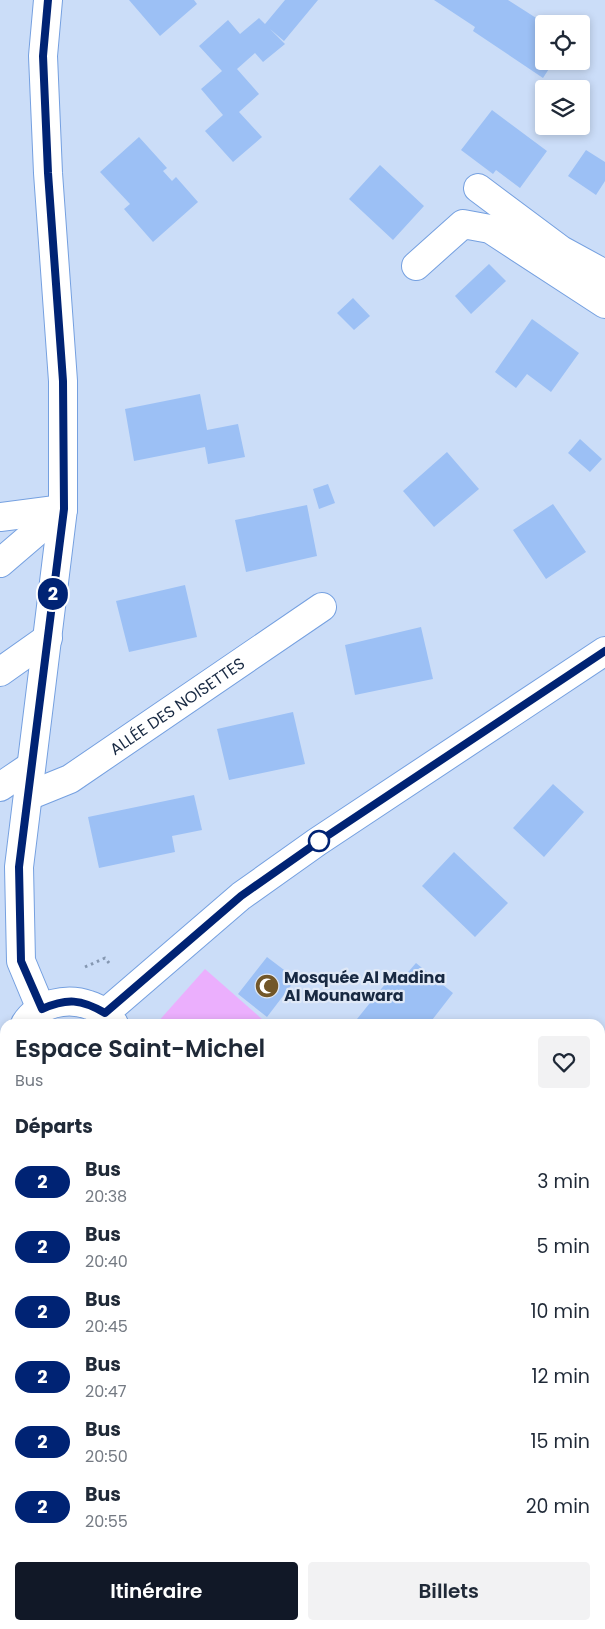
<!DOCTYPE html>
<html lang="fr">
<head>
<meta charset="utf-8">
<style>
	:root { --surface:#fff; --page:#f2f2f3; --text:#1f2937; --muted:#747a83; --accent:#111827 }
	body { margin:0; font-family:Poppins,sans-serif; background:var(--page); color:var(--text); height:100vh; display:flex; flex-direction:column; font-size:19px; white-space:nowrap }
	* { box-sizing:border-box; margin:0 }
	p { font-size:16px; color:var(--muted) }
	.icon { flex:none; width:28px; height:28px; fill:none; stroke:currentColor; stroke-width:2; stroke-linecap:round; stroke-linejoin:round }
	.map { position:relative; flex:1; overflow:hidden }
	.details { position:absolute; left:0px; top:1019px; width:605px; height:611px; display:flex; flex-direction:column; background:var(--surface); border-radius:15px 15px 0 0; box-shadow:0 2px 8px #0003 }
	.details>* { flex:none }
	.badge { padding:0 10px; border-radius:16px; font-size:18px; line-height:32px }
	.tools { position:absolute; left:535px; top:15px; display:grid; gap:10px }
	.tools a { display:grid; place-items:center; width:55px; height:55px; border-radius:5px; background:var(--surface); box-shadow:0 2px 8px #0003; font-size:25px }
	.map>.badge { position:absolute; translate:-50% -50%; box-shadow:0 0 0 2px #fff }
	h2 { padding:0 15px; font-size:19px; line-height:45px }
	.round { display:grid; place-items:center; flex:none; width:52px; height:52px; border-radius:5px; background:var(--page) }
	.headline { display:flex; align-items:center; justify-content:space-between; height:85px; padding:0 15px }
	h1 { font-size:24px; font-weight:600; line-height:38px }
	.button { display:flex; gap:10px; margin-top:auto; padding:10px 15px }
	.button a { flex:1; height:58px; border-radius:5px; background:var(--accent); color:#fff; font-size:20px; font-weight:600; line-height:58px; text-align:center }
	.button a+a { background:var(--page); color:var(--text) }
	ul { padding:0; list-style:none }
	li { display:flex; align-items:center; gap:15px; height:65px; padding:0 15px }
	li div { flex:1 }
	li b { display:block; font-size:19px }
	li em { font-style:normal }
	li .badge { min-width:55px; font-weight:700; text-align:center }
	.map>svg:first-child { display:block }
	.built { fill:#bcd0ee }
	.green { fill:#ebaffd }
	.building { fill:#9cc0f5 }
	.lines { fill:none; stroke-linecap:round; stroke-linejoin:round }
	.minor-casing { stroke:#75a0e0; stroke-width:30 }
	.major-casing { stroke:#75a0e0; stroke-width:30 }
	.path { stroke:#8597b1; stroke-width:3; stroke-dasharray:2.5 4; stroke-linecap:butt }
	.minor { stroke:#fff; stroke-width:28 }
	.major { stroke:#fff; stroke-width:28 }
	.line-casing { stroke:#fff; stroke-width:11 }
	.line { stroke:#002374; stroke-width:8 }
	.stop-dot { fill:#fff; stroke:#002374; stroke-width:2.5 }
	.labels { text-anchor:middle; stroke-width:4.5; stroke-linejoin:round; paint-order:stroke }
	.street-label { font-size:16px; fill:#182942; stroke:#e0e9f7 }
	.poi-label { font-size:16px; font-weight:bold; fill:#182942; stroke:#e0e9f7; text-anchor:start }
</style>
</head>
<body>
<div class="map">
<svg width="605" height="1629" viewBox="0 0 605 1629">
	<rect width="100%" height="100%" fill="#cbddf8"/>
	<!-- built -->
	<path class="built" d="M5 1194V1625H280L276 1629H0V1199Z
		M600 1218 605 1224V1316L600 1321Z"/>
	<!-- green -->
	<path class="green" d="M205 969 263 1020 258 1024H156Z"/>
	<!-- building -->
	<path class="building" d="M129 0H194L197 4 160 36Z
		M285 0H318L284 41 270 29 285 44 263 62 255 53 237 69 259 94 239 112 262 137 233 162 205 131 223 115 201 89 222 71 199 46 228 20 240 34 259 18 265 24Z
		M434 0H508L544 23V61H554L543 78 473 31 475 27Z
		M492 110 547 151 520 188 496 170 493 174 461 150Z
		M139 137 167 168 163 171 172 181 176 177 198 202 153 242 124 209 130 204 100 172Z
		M586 150 605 162V181L596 195 568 176Z
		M380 165 424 206 393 240 349 199Z
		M489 264 506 281 471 314 455 296Z
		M353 298 370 316 354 330 337 313Z
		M532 319 579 353 551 392 527 374 516 388 495 372Z
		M200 394 207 430 238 424 245 457 208 464 205 447 134 461 125 409Z
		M580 439 602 459 590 472 568 453Z
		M447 452 479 489 434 527 403 491Z
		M328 484 335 503 319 509 313 489Z
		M553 504 586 552 546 579 513 530Z
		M307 505 317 556 246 572 235 520Z
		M185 585 197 637 129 652 116 601Z
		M421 627 433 679 355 695 345 645Z
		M293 712 305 764 229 780 217 729Z
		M553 784 584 812 544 857 513 828Z
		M194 795 202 830 172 836 175 852 99 868 88 817Z
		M454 852 508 903 475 937 422 886Z
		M267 957 296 979 267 1017 238 994Z
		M416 963 453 993 429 1024H353L394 973 402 979Z
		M600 1085 605 1090V1181L600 1176Z
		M0 1299 5 1304V1393L0 1398Z
		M93 1625H217L213 1629H97Z"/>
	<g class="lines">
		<!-- minor casing -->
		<g class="minor-casing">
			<g id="minor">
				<path d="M478 188 561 250 605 274"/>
				<path d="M416 266 463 224 490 229 605 304"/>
				<path d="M0 517 63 509"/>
				<path d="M0 563 63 509"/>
				<path d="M0 672 48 638"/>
				<path d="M0 787 31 766"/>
				<path id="s1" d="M28 796 70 779 322 607"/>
				<path d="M41 1009 21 961 19 867 63 509V381L48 173 43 56 48 0"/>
				<path d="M0 1219 5 1214"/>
				<path d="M600 1366H605"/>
				<path d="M249 1629 253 1625"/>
			</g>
		</g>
		<!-- major casing -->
		<g class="major-casing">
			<path id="major" d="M105 1013 241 896 317 842 605 651
				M25 1024C38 1003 67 997 89 1005 100 1008 107 1016 114 1024
				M0 1097 5 1094"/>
		</g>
		<!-- path -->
		<path class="path" d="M85 967 105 958 109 963
			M0 1405 5 1400
			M0 1529 5 1535
			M58 1629 62 1625"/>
		<!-- minor -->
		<use href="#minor" class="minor"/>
		<!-- major -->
		<use href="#major" class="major"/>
	</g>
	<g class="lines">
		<!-- line casing -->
		<g class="line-casing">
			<path id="line" d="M48 0 43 56 48 173 63 381 64 509 19 867 21 961 42 1009C67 998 81 999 105 1013L241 896 318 842 605 651"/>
		</g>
		<!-- line -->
		<use href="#line" class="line"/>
	</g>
	<!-- icons -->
	<defs>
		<g id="mosque-disc" transform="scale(1.25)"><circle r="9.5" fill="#72572a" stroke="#e0e9f7"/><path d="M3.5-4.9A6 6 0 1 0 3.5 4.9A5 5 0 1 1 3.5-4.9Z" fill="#fff"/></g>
	</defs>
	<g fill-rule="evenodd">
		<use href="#mosque-disc" x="267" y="986"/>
	</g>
	<!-- markers -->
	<circle class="stop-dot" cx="319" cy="841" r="10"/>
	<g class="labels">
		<!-- street labels -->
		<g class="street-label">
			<text dy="6" stroke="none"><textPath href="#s1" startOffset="175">ALLÉE DES NOISETTES</textPath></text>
		</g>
		<!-- poi labels -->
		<g class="poi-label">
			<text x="284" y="983">Mosquée Al Madina<tspan x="284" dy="18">Al Mounawara</tspan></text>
		</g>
	</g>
</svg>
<div class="tools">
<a><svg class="icon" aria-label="locate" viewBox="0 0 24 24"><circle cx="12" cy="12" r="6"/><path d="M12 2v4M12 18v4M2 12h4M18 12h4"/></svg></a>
<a><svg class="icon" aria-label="layers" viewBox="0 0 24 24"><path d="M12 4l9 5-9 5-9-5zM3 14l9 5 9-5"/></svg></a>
</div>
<b class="badge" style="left:53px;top:594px;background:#002374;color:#fff">2</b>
<section class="details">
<div class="headline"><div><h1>Espace Saint-Michel</h1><p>Bus</p></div><a class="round"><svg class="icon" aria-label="heart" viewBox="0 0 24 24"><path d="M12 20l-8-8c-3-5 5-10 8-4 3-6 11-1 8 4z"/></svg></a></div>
<h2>Départs</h2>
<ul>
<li><span class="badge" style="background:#002374;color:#fff">2</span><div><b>Bus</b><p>20:38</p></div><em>3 min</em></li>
<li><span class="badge" style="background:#002374;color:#fff">2</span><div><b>Bus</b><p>20:40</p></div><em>5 min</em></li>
<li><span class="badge" style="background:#002374;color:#fff">2</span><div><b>Bus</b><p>20:45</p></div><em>10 min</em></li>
<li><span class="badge" style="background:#002374;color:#fff">2</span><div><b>Bus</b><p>20:47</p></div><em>12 min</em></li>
<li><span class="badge" style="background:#002374;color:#fff">2</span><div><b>Bus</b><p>20:50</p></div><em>15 min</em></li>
<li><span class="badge" style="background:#002374;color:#fff">2</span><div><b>Bus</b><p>20:55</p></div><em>20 min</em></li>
</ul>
<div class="button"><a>Itinéraire</a><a>Billets</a></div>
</section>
</div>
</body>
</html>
